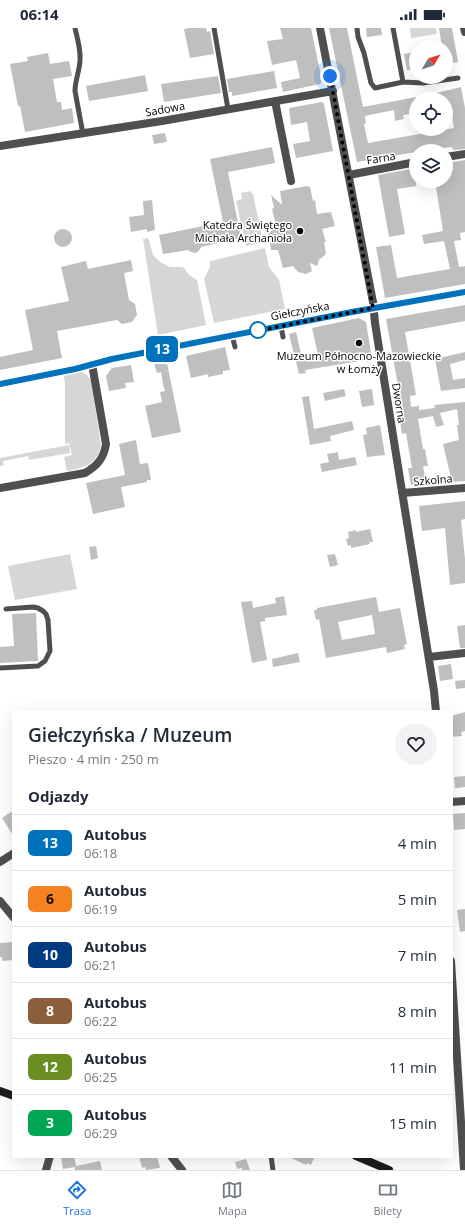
<!DOCTYPE html>
<html lang="pl">
<head>
<meta charset="utf-8">
<style>
	:root { --surface:#fff; --page:#f2f2f3; --text:#1f2937; --muted:#747a83; --line:#e0e1e3; --accent:#1a73e8 }
	body { margin:0; font-family:"Open Sans",sans-serif; background:var(--page); color:var(--text); height:100vh; display:flex; flex-direction:column; font-size:15px; white-space:nowrap }
	* { box-sizing:border-box; margin:0 }
	p { font-size:13px; color:var(--muted) }
	.icon { flex:none; width:22px; height:22px; fill:none; stroke:currentColor; stroke-width:2; stroke-linecap:round; stroke-linejoin:round }
	.map { position:relative; flex:1; overflow:hidden }
	.details { position:absolute; left:12px; top:682px; width:441px; height:448px; display:flex; flex-direction:column; background:var(--surface); border-radius:4px; box-shadow:0 4px 16px #0002 }
	.details>* { flex:none }
	.badge { padding:0 8px; border-radius:6px; font-size:14px; line-height:26px }
	.needle { width:26px; rotate:51deg }
	.tools { position:absolute; left:409px; top:12px; display:grid; gap:8px }
	.tools a { display:grid; place-items:center; width:44px; height:44px; border-radius:50%; background:var(--surface); box-shadow:0 4px 16px #0002; font-size:20px }
	.you { position:absolute; width:20px; height:20px; margin:-10px; border:3px solid #fff; border-radius:50%; background:#1a73e8; box-shadow:0 0 0 6px #1a73e833 }
	.map>.badge { position:absolute; translate:-50% -50%; box-shadow:0 0 0 2px #fff }
	h2 { padding:0 16px; font-size:15px; line-height:36px }
	.round { display:grid; place-items:center; flex:none; width:42px; height:42px; border-radius:21px; background:var(--page) }
	.overview { display:flex; align-items:center; justify-content:space-between; height:68px; padding:0 16px }
	h1 { font-size:19px; font-weight:600; line-height:30px }
	ul { padding:0; list-style:none }
	li { display:flex; align-items:center; gap:12px; height:56px; padding:0 16px; border-top:1px solid var(--line) }
	li div { flex:1 }
	li b { display:block; font-size:15px }
	li em { font-style:normal }
	li .badge { min-width:44px; font-weight:700; text-align:center }
	.status { display:flex; justify-content:space-between; align-items:center; height:28px; padding:0 20px; background:var(--surface); direction:ltr }
	.status svg { height:11px; fill:currentColor }
	.dock { display:flex; justify-content:space-around; align-items:center; height:56px; border-top:1px solid var(--line); background:var(--surface); font-size:11px; color:var(--muted) }
	.dock a { display:grid; justify-items:center; gap:2px }
	.dock .active { color:var(--accent) }
	.map>svg:first-child { display:block }
	.green { fill:#d6d6d6 }
	.building { fill:#bfbfbf; fill-rule:evenodd }
	.lines { fill:none; stroke-linecap:round; stroke-linejoin:round }
	.lane { stroke:#4f4f4f; stroke-width:5 }
	.street { stroke:#4f4f4f; stroke-width:8 }
	.secondary { stroke:#1c1c1c; stroke-width:8 }
	.line-casing { stroke:#fff; stroke-width:9 }
	.line { stroke:#0072bc; stroke-width:6 }
	.walk { stroke:#000; stroke-width:4; stroke-dasharray:0 7.2 }
	.poi-dot { fill:#000; stroke:#fff; stroke-width:1.5 }
	.stop-dot { fill:#fff; stroke:#0072bc; stroke-width:2 }
	.labels { text-anchor:middle; stroke-width:3; stroke-linejoin:round; paint-order:stroke }
	.street-label { font-size:11px; fill:#000; stroke:#fff }
	.poi-label { font-size:11px; fill:#000; stroke:#fff; text-anchor:end }
</style>
</head>
<body>
<div class="status"><b>06:14</b><svg viewBox="0 0 49 12"><path d="M0 12V9h3v3zM5 12V6h3v6zM10 12V3h3v9zM15 12V0h3v12zM26 1h20v11H26zM47 4h2v5h-2z"/></svg></div>
<div class="map">
<svg width="465" height="1142" viewBox="0 0 465 1142">
	<rect width="100%" height="100%" fill="#fff"/>
	<!-- green -->
	<path class="green" d="M410 0H436L437 6 411 10Z
		M250 163 253 166 263 214 246 218 236 173 242 171 241 165Z
		M148 210 149 212 153 227 160 234 170 239H182L184 240 189 247 197 252 206 297 158 307 143 211Z
		M265 220 269 239 279 252 285 281 214 295 204 251 210 239V233Z
		M82 344 87 347 91 353 101 417C98 435 84 440 67 443L64 429 72 427 69 415 65 416V355L63 346Z
		M69 417 70 425 29 432 28 428 3 433 4 437 0 438V430Z
		M70 526 77 561 15 572 8 538Z"/>
	<!-- building -->
	<path class="building" d="M190 0H206L207 4 210 3 214 26 190 30 184 1Z
		M280 0H311L322 53 320 56 283 64 281 54 300 50 296 32 272 37 267 13 283 11Z
		M329 0H347L363 79 416 69V85L403 87 404 91 395 93 394 82 365 88 366 95 364 96 368 115 454 100 452 87 449 88 446 71H429L428 67 461 59 465 80V121L453 122 452 119 416 123V124L357 134Z
		M366 0H381L382 7 367 9Z
		M439 0H452L458 34 446 36V19H442Z
		M416 24V41L407 42 404 26Z
		M48 25 50 36 69 33 72 48 53 51 57 74H61L62 82 72 80 74 95 25 104 20 78H18L10 36 28 33 27 29Z
		M274 43 277 60 232 68V64H229L227 51Z
		M145 47 148 63 89 73 86 58Z
		M218 48 221 65 164 74 161 56Z
		M322 74 324 76 333 123 296 130 293 116 310 113 307 94 291 97 289 80Z
		M165 105 167 114 154 116 152 107Z
		M272 119 275 135 228 144 241 210 201 219 199 223 195 225 191 224 188 222 163 226 159 207 223 194 210 131Z
		M465 132V204L460 205 461 212 454 213 459 239 465 238V256L385 270 376 219 391 217 397 250 450 241 444 213 424 216 422 207 443 203 435 153H446V135Z
		M416 140V158L397 161 405 206 389 209 378 147Z
		M307 158 310 159 313 173 315 172 317 186 331 184 335 198 322 201 326 214H324L326 226 319 232 317 238 310 235 312 243 306 246 298 244 293 238 283 240 278 222H271L270 215 274 213 268 206 276 198 272 181 274 180 271 167 282 177 280 163Z
		M152 172 155 202 147 204V201L131 204 129 189 144 187 143 173Z
		M54 210a9 9 0 1 1 18 0a9 9 0 1 1-18 0Z
		M131 232 133 243 124 245 129 272 135 276 137 287 132 294 122 296 117 292 57 303 62 330 0 342V329L33 322 25 282 69 273 61 239 86 233 88 241Z
		M465 277V293L405 304 416 367 410 368 411 379 419 378V382L435 380 434 377 465 374V453L452 454 443 416 459 412 457 397H459L457 381 440 385 444 397 436 399 433 388 418 391 423 421H425L428 438H423L426 454 411 457 408 440H412L406 405 402 406 399 386 403 385 386 291Z
		M359 290 366 294 372 331 305 342 306 345 299 346 289 306 296 304 302 330 318 327 312 300Z
		M225 319 230 342 223 343V346L208 349V346L191 350 186 328Z
		M465 324V332L450 336 453 352 465 350V360L441 363 435 331Z
		M166 330 181 404 152 410 145 378 162 374 160 364 165 363 163 356 161 344 157 345 153 332Z
		M131 337 134 354 125 355 126 360 109 363 106 348 112 340Z
		M344 361 346 368 325 373 323 365Z
		M372 361 374 377 362 379 359 363Z
		M309 368 314 401 352 393 354 402 330 408 331 413 310 417 302 369Z
		M380 397 385 427 367 429 363 407 367 406 366 400Z
		M136 412 140 436 148 435 151 452H147V454L121 459 125 479 93 486 86 455 125 447 119 416Z
		M338 424 339 432 355 429 357 437 322 444 320 436 329 434 327 426Z
		M465 473V491L461 492 465 531V555L450 557 445 500 422 503 419 478Z
		M370 501 373 514H369L370 516 351 520V517L348 518 346 511 349 510 348 504 356 502V504Z
		M96 518 98 530 91 532 89 519Z
		M335 526 338 537 330 539 327 527Z
		M284 568 287 587 265 590V593L260 594 267 632 252 635 241 574 252 573 253 580 276 575 275 570Z
		M376 569 379 584 400 580 407 616 404 617 405 621 387 625 386 619 326 630 319 591 316 592 314 582H317V580ZM372 587 375 606 342 612 338 594Z
		M36 585 38 633 0 635V619L14 618 12 586Z
		M465 597V620H460L457 598Z
		M298 625 300 634 273 639 272 631Z
		M451 636 453 651 440 653 438 638Z
		M465 652V660L456 661 455 653Z
		M465 684V703L461 704 462 708 451 709V688Z
		M465 748V759L455 760 454 749Z
		M14 782V809L2 790Z
		M465 785V801L454 802 453 786Z
		M465 881V903L460 904 457 882Z
		M13 914 14 932 2 933V929H0V915Z
		M61 1128H74L76 1138 100 1133 102 1142H75V1139L63 1141Z
		M139 1128H157L160 1140 146 1142 145 1139 142 1140Z
		M287 1128H315L311 1137 307 1135 306 1137Z
		M246 1131 250 1142H242V1140L237 1141 235 1134Z"/>
	<g class="lines">
		<!-- lane -->
		<path class="lane" d="M75 0C77 9 80 19 80 28 81 40 75 51 75 63L83 106
			M214 0 228 81
			M357 0 358 9 364 25 371 55 375 60 403 54 393 0
			M403 54 423 55 458 50
			M281 298 283 309
			M232 307 235 319
			M0 640 38 638 45 633 50 623 48 592 46 586 43 583 38 580 33 579 6 581
			M271 1128 273 1142"/>
		<!-- street -->
		<path class="street" d="M320 0 373 274 375 295 434 663 436 684
			M464 0 465 4
			M275 73 291 153
			M0 118 162 93 333 63
			M446 129 465 126
			M349 147 416 134
			M0 356 75 341 112 331 352 284 465 264
			M0 460 85 445C97 438 104 430 106 416L92 336
			M402 465 465 460
			M429 629 465 625
			M451 774 465 773
			M0 834 14 825
			M0 873 14 890
			M451 933 464 1142
			M171 1128 182 1142
			M46 1142 50 1128"/>
		<!-- secondary -->
		<path class="secondary" d="M0 1063 14 1068
			M356 1128 389 1142"/>
	</g>
	<g class="lines">
		<!-- line casing -->
		<g class="line-casing">
			<path id="line" d="M0 356 75 341 112 331 352 284 465 264"/>
		</g>
		<!-- line -->
		<use href="#line" class="line"/>
		<!-- walk -->
		<path class="walk" d="M258 302 257 303 373 280 330 48"/>
	</g>
	<!-- markers -->
	<g class="poi-dot">
		<circle cx="300" cy="203" r="4"/>
		<circle cx="359" cy="315" r="4"/>
	</g>
	<circle class="stop-dot" cx="258" cy="302" r="8"/>
	<g class="labels">
		<!-- street labels -->
		<g class="street-label">
			<text transform="translate(165 81) rotate(-10)" y="4">Sadowa</text>
			<text transform="translate(381 130) rotate(-10)" y="4">Farna</text>
			<text transform="translate(300 283) rotate(-11)" y="4">Giełczyńska</text>
			<text transform="translate(399 375) rotate(81)" y="4">Dworna</text>
			<text transform="translate(433 452) rotate(-5)" y="4">Szkolna</text>
		</g>
		<!-- poi labels -->
		<g class="poi-label">
			<text x="292" y="201">Katedra Świętego<tspan x="292" dy="13">Michała Archanioła</tspan></text>
			<text x="359" y="332" text-anchor="middle">Muzeum Północno-Mazowieckie<tspan x="359" dy="13">w Łomży</tspan></text>
		</g>
	</g>
</svg>
<div class="tools">
<a><svg class="needle" viewBox="-14 -14 28 28"><path d="M0-13l5 13h-10z" fill="#e53935"/><path d="M0 13l5-13h-10z" fill="#747a83"/></svg></a>
<a><svg class="icon" aria-label="locate" viewBox="0 0 24 24"><circle cx="12" cy="12" r="6"/><path d="M12 2v4M12 18v4M2 12h4M18 12h4"/></svg></a>
<a><svg class="icon" aria-label="layers" viewBox="0 0 24 24"><path d="M12 4l9 5-9 5-9-5zM3 14l9 5 9-5"/></svg></a>
</div>
<div class="you" style="left:330px;top:48px"></div>
<b class="badge" style="left:162px;top:321px;background:#0072bc;color:#fff">13</b>
<section class="details">
<div class="overview"><div><h1>Giełczyńska / Muzeum</h1><p>Pieszo · 4 min · 250 m</p></div><a class="round"><svg class="icon" aria-label="heart" viewBox="0 0 24 24"><path d="M12 20l-8-8c-3-5 5-10 8-4 3-6 11-1 8 4z"/></svg></a></div>
<h2>Odjazdy</h2>
<ul>
<li><span class="badge" style="background:#0072bc;color:#fff">13</span><div><b>Autobus</b><p>06:18</p></div><em>4 min</em></li>
<li><span class="badge" style="background:#f58220;color:#111">6</span><div><b>Autobus</b><p>06:19</p></div><em>5 min</em></li>
<li><span class="badge" style="background:#003b80;color:#fff">10</span><div><b>Autobus</b><p>06:21</p></div><em>7 min</em></li>
<li><span class="badge" style="background:#8b5e3c;color:#fff">8</span><div><b>Autobus</b><p>06:22</p></div><em>8 min</em></li>
<li><span class="badge" style="background:#6b8e23;color:#fff">12</span><div><b>Autobus</b><p>06:25</p></div><em>11 min</em></li>
<li><span class="badge" style="background:#00a651;color:#fff">3</span><div><b>Autobus</b><p>06:29</p></div><em>15 min</em></li>
</ul>
</section>
</div>
<nav class="dock">
<a class="active"><svg class="icon" aria-label="directions" viewBox="0 0 24 24"><path d="M12 3l9 9-9 9-9-9zM9 14v-3h6M13 9l2 2-2 2"/></svg>Trasa</a>
<a><svg class="icon" aria-label="map" viewBox="0 0 24 24"><path d="M3 6l6-2 6 2 6-2v14l-6 2-6-2-6 2zM9 4v14M15 6v14"/></svg>Mapa</a>
<a><svg class="icon" aria-label="tickets" viewBox="0 0 24 24"><path d="M3 7h18v10H3zM15 7v10"/></svg>Bilety</a>
</nav>
</body>
</html>
